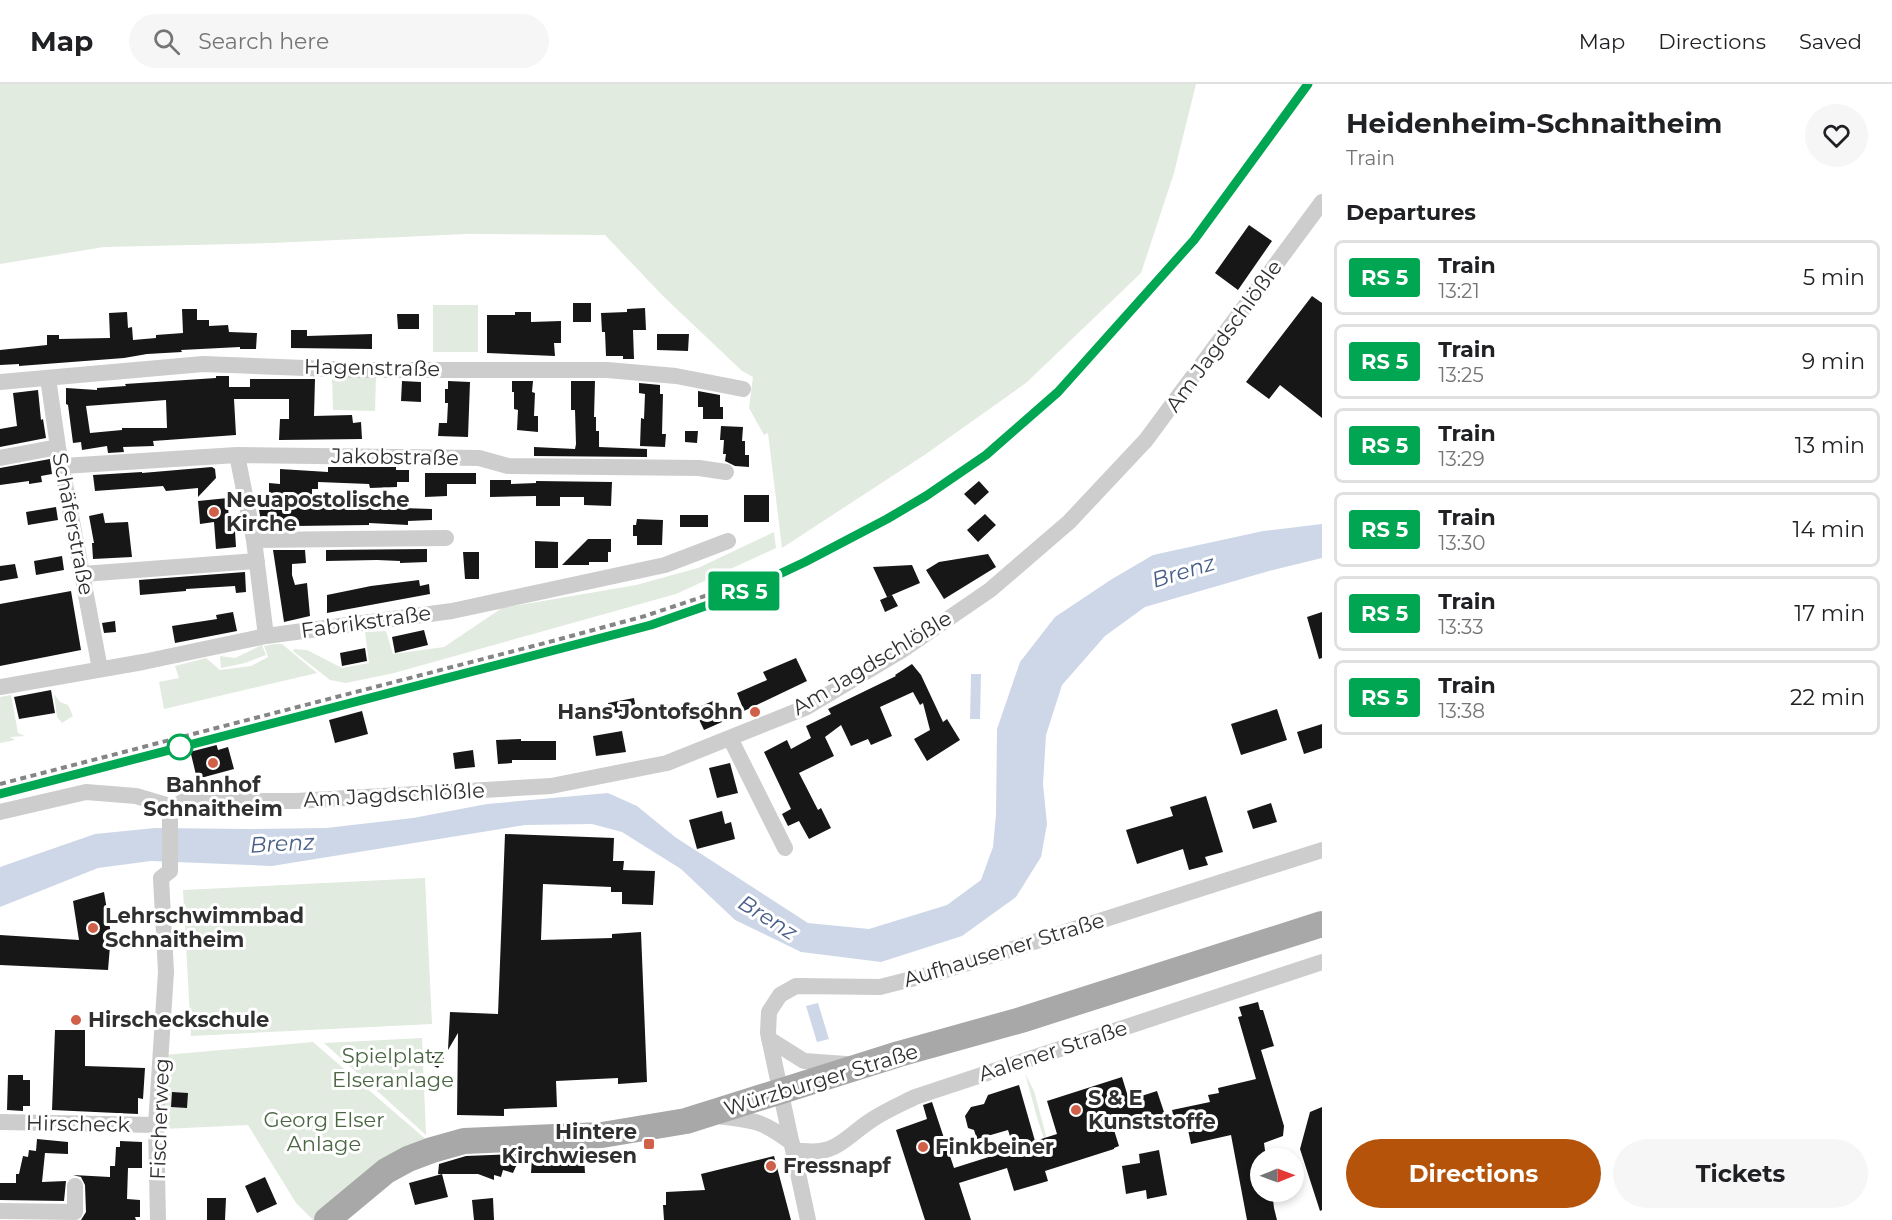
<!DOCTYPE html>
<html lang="en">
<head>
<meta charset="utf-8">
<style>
	:root { --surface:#fff; --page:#f6f6f6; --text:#202124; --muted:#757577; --line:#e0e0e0; --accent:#b45309 }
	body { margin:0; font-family:Montserrat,sans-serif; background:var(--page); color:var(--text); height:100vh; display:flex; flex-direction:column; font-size:22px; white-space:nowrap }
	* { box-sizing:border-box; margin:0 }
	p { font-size:20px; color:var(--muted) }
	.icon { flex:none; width:33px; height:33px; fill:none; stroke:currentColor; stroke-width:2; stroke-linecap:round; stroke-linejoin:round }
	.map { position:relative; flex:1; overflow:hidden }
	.side { display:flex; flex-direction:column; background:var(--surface); width:570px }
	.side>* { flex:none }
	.badge { padding:0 12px; border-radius:4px; font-size:21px; line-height:39px }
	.needle { width:39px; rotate:89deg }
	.controls { position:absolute; left:1250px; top:1064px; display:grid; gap:12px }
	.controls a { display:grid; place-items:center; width:54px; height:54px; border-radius:50%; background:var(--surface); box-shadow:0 3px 9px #0003; font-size:30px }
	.map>.badge { position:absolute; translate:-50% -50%; box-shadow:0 0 0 3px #fff }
	h2 { padding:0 24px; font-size:22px; line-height:54px }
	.round { display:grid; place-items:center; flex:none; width:63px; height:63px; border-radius:32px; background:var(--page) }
	.headline { display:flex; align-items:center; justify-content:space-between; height:102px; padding:0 24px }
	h1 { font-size:28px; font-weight:700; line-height:45px }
	.primary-button { display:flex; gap:12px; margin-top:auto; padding:12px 24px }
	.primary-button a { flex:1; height:69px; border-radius:36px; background:var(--accent); color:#fff; font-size:24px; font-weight:700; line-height:69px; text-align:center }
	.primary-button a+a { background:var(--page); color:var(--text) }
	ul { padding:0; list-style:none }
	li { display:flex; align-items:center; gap:18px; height:75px; margin:0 12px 9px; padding:0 12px; border:3px solid var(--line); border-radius:9px }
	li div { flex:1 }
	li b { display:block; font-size:22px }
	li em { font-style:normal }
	li .badge { min-width:66px; font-weight:700; text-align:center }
	header { display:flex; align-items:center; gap:36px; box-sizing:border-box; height:84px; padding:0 30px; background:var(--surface); border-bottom:2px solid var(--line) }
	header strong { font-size:28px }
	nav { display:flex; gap:33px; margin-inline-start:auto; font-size:21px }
	.search { width:420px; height:54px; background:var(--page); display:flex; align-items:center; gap:15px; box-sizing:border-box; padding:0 21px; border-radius:33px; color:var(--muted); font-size:22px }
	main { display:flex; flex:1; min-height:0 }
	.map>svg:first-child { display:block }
	.green { fill:#e2ebdf }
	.water { fill:#ced7e8 }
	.building { fill:#171717; fill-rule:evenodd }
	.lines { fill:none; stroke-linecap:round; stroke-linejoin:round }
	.street { stroke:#cdcdcd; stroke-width:16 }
	.primary { stroke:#a8a8a8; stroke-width:26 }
	.rail { stroke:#858585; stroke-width:4; stroke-dasharray:6 4.5; stroke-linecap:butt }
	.line-casing { stroke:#fff; stroke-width:14 }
	.line { stroke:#00a651; stroke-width:9 }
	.poi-dot { fill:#d06148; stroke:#fff; stroke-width:2 }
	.stop-dot { fill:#fff; stroke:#00a651; stroke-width:3 }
	.labels { text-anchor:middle; stroke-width:6; stroke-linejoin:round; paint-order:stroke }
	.street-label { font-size:21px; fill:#303030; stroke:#fff }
	.poi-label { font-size:21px; font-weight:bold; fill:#303030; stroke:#fff; text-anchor:start }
	.park-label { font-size:21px; fill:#4a6642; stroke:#fff }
	.water-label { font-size:22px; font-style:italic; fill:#475e88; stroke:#fff }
</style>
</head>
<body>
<header>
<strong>Map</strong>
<div class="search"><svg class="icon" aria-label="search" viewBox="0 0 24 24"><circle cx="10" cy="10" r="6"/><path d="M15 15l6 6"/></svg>Search here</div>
<nav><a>Map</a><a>Directions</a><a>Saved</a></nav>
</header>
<main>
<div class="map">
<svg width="1322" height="1136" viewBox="0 0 1322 1136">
	<rect width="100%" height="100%" fill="#fff"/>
	<!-- green -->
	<path class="green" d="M0 0H1196L1174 89 1141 189 1026 299 926 370 782 464 768 349 764 351 749 324 753 293 742 287 662 211 605 151 467 150 272 159 104 163 0 180Z
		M433 221H478V268H433Z
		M332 292H376L375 327 333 326Z
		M774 448 776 464 676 510 394 589 346 599 330 596 293 567 294 565 307 566 342 584 369 579 365 548 386 547 393 570 444 563 502 524 636 501 698 484Z
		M274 560H282L317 589 164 625 159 598 179 594 175 582 206 574 220 586 251 582 268 573 264 562Z
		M262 561 266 571 245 579 221 584 220 572 235 574Z
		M54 610 60 618 68 621 73 632 62 639 57 633Z
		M11 611 18 649 25 652 10 653 15 656 0 659V613Z
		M425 794 432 940 191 952 183 806Z
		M422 954 426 1051 324 959Z
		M313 958 429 1058 324 1136H313L296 1119 248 1041 164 1045V971Z
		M1025 989 1034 1007 1056 1089 1038 1037Z"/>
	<!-- water -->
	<path class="water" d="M1322 440V474L1269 487 1145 523 1105 552 1062 601 1046 651 1043 700 1047 740 1041 773 1016 813 962 852 881 878 801 868 735 836 681 785 622 748 592 740 525 741 272 782 151 777 98 784 0 823V783L95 750 155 744 249 745 326 744 413 734 487 720 608 709 637 722 675 753 808 839 869 845 947 821 981 796 993 763 996 730 997 645 1020 578 1055 533 1112 495 1153 471 1263 447Z
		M971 590H981L980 635H970Z
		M818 919 829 955 817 958 806 922Z"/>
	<!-- building -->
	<path class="building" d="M1249 141 1272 157 1238 206 1215 189Z
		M1312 212 1322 219V334L1280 301 1269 315 1246 298Z
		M573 219H591V238H573Z
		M645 224 646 246H633L634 275H623V272H606L605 248H602L601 229 627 228V225Z
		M182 225H197V236H209V242L228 241 229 248 257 249 256 265H240V263L181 266 182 268 147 270 124 274 19 282V280L0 281V266L47 261V251H59V255L110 254 109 229 127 228 128 244 132 243 133 256 156 254V251L183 249Z
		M515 228H531V238L561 237V259H554L555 272 487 269V231H515Z
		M397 230H419V245H398Z
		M291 246H307V252L372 250V265L291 264Z
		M657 250H689L688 267 657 266Z
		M216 292H229V303H250V295H315L314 332 352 331 353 339 361 338 362 355 279 356 280 335H289V315H234L236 351 153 357 154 362 123 363 124 368 108 369 107 362 82 366 81 358 73 359 68 321 66 320V304L97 306V304L126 302 125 300 216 294ZM166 316 167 344H122V346L90 349 86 322Z
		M402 297 421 298V318L401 317Z
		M448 297 470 298 468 353 438 352 439 339H447L448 319H445V305H448Z
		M512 297H533L532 308 535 309 534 332H538V348L517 346 518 326 514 325V308H512Z
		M571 297H595L594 333H596V347H599V363L647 365V373L534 372V363L575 365 576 360 575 326H571Z
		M639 299 660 301V310H663L662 350H666L665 363 640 362 641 334 644 335 645 310 639 309Z
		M38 306 41 336 43 335 46 354 0 363V345L17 342 13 309Z
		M698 307 720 311V323H723V335H703V323H698Z
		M721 342 743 343 742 357H745V371H749V383L735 382 725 377 726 370H723L724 356H720Z
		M685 347H698L697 359 685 358Z
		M50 375 52 390 41 392 42 398 29 400V397L0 401V384Z
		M212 383 215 385 216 394 198 413V404L166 407 163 402 95 407 93 391 142 388V389Z
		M328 383H396V386H409V398H397V403L370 404 369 400 318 398V405H312V421L432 425V436L408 437V441L369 439V441L295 442V440H269V438L261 437 259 426H269V399L280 400V385L328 388Z
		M425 389H476V400H447V412L425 413Z
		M490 396H511V400L536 399V397L612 398 611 422 584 421V413H560V422H536V412L490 413Z
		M979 397 989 408 975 421 964 410Z
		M744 411H769V438H744Z
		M228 414 229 447H235L236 463 216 465 214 438 200 440 198 417Z
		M56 423 58 436 28 441 26 428Z
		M103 429 105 439 128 438 132 473 93 475 92 459H94L89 432Z
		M985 430 996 441 978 458 967 446Z
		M680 431H708V443H680Z
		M637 435 663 436 662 461H637V452H633V441H636Z
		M588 455H611V468H608V478H589V481H562Z
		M535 457 558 458V484H535Z
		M427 465V478L400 479V477L377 476 326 477V466Z
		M273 466H305L306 479 292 480V491L295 501 307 499 310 532 284 538Z
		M463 468H479V495H465Z
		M988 470 996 483 944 515 926 486 939 478Z
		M62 472 64 486 36 491 34 477Z
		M15 480 18 494 0 497V482Z
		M912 481 920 499 887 513 873 483Z
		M245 488 246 508 236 509 235 502 186 505V507L140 511 139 496Z
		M419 496 420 502 429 500 430 510 327 529V511L371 502Z
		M71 507 81 566 0 582V520Z
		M892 511 898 522 885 528 880 516Z
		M233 528 237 547 175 559 172 542 217 535 216 531Z
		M1322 528V574L1319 575 1307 533Z
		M115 537 116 548 104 549 102 539Z
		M424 546 428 561 395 569 392 553Z
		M365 564 367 577 342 582 340 569Z
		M796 574 807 597 744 627 737 609 767 596 763 588Z
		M912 580 921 591 943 638 947 635 960 656 927 677 914 655 930 646 923 619 920 621 913 608 880 623 892 652 871 661 868 655 851 662 841 641 825 653 834 672 799 689 818 726 821 724 831 744 809 755 799 737 788 742 782 730 791 725 764 668 787 656 791 665 811 654 806 642 831 630 828 625 896 592 895 591Z
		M51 606 55 629 19 635 14 613Z
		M634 614 636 625 610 630 608 619Z
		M713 617 722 638 704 646 694 625Z
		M1277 625 1287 656 1241 671 1231 640Z
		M362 627 368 650 335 659 329 636Z
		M1322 640V664L1304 670 1297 648Z
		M622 647 626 668 596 672 593 652Z
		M521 655V657H556V676H512V679L498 680 496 656Z
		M216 659 218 666 228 663 234 685 197 695 190 666Z
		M473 666 475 683 455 685 453 669Z
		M730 679 738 709 717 714 709 684Z
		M1206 712 1223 768 1205 773 1208 781 1189 786 1183 765 1137 780 1126 746 1173 732 1170 723Z
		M1271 719 1277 738 1253 745 1247 727Z
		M722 727 725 740 731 738 735 755 697 765 689 736Z
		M505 750 614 754 613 777H624L623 786 655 787 653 821 622 820V808H611V803L543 800 541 856 612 854V850L641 848 647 998 618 1000V994L556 997 557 1023 504 1025V1032L457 1031 458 949 448 966 450 928 498 930Z
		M104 808 111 850 108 886 0 881V851L79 856 73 817Z
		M1258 918 1260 926H1263L1274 962 1261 966 1284 1042 1283 1052 1264 1059 1266 1074H1260V1107H1272L1274 1124 1277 1136H1247L1231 1051 1191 1060 1186 1036 1175 1038 1172 1026 1210 1018 1208 1011 1219 1009 1218 1004 1256 995 1238 933 1242 932 1239 923Z
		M55 946H85V982L145 984 143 1015 138 1014V1030L52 1026Z
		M434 968 444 974 438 984 428 979Z
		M8 991H23V996H30V1022H23V1027L7 1026Z
		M1122 993 1129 1016 1157 1007 1165 1031 1114 1046 1119 1062 1114 1064V1065L1045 1087 1048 1097 1014 1107 1007 1084 959 1099 971 1136H925L896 1046 927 1035 923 1021 932 1018 954 1084 1014 1065 1008 1046 977 1055 974 1046 968 1044 965 1032 971 1023 984 1020 988 1011 1019 1001 1035 1057 1057 1050 1047 1017Z
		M172 1008 188 1009 187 1024 171 1023Z
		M1322 1023V1126L1320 1127 1300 1065 1310 1028Z
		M37 1055 68 1058V1070L45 1069 42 1098 66 1097 64 1117 0 1116V1099H16V1090H19L23 1072 28 1073 29 1066 36 1067Z
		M120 1057 142 1058V1084H128L127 1115 140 1116V1133H135L136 1136H81L86 1128 85 1101 81 1093 73 1091 110 1093V1082H115L116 1063H120Z
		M1159 1066 1167 1111 1147 1115 1146 1106 1126 1110 1122 1082 1140 1079 1139 1070Z
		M516 1070 521 1071 513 1089 503 1086 501 1093 494 1091V1096L478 1090H438L439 1080 466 1072Z
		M774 1072 791 1136H664L663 1121H666V1108L705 1106 701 1090Z
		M532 1074H584L585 1089H531Z
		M442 1090 448 1113 415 1121 409 1099Z
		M265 1093 277 1120 257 1129 245 1102Z
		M207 1114H226L225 1136H207Z
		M493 1114 494 1136H474L472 1116Z"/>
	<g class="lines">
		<!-- street -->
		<path class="street" d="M48 294 58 363 100 585
			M0 298 203 280 356 286H607L676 292 743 305
			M237 371 254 456 266 552
			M0 374 58 363
			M63 382 237 371 479 374 508 382 699 384 726 388
			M254 456 446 454
			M83 490 257 477
			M0 603 143 578 266 552 452 527 665 481 728 457
			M730 654 785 764
			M0 728 86 708 136 712 173 723 184 717H296L551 702 667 679 807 623 901 567 990 506 1069 438 1146 356 1322 118
			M769 955 804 977 846 980
			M716 1032C753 1036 762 1036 792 1059
			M0 1038 156 1041
			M794 1066C837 1073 841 1056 873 1035 887 1026 901 1020 915 1013L1322 878
			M0 1127 75 1128V1102
			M158 1136 156 1041 166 888 161 794 170 787V735L173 723
			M808 1136 768 949 769 928 780 911 796 902 880 903 943 887 1322 766"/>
		<!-- primary -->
		<path class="primary" d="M327 1136 386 1087 408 1075 432 1066 464 1057 602 1051 686 1037 899 970 1021 936 1322 840"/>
		<!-- rail -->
		<path class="rail" d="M0 700 549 558 645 532 735 502
			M0 710 650 541 731 513 805 478 868 446 925 412 986 371 1058 308 1194 156 1308 0"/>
	</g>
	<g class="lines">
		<!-- line casing -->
		<g class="line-casing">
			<path id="line" d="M0 710 651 541 731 513 805 478 887 435 926 412 986 371 1058 308 1194 156 1308 0"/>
		</g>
		<!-- line -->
		<use href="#line" class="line"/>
	</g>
	<!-- markers -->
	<g class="poi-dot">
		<circle cx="214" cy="428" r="6"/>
		<circle cx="755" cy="628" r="6"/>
		<circle cx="213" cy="679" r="6"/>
		<circle cx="93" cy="844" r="6"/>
		<circle cx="76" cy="936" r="6"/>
		<circle cx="1076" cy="1026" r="6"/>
		<rect x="643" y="1054" width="12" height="12" rx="3"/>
		<circle cx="923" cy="1063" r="6"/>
		<circle cx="771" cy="1082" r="6"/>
	</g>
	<circle class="stop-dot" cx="180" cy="663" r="12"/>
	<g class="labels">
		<!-- street labels -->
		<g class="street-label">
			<text transform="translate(1224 252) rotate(-54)" y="7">Am Jagdschlößle</text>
			<text transform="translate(372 284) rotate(1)" y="7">Hagenstraße</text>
			<text transform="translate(395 373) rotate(1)" y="7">Jakobstraße</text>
			<text transform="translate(73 440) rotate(79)" y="7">Schäferstraße</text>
			<text transform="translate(366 538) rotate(-8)" y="7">Fabrikstraße</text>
			<text transform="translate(872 579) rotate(-31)" y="7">Am Jagdschlößle</text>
			<text transform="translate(394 711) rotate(-3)" y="7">Am Jagdschlößle</text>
			<text transform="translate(1004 866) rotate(-17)" y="7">Aufhausener Straße</text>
			<text transform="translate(1053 967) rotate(-18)" y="7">Aalener Straße</text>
			<text transform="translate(821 996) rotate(-17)" y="7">Würzburger Straße</text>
			<text transform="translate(160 1035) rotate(-88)" y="7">Fischerweg</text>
			<text transform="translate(78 1040) rotate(1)" y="7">Hirscheck</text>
		</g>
		<!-- poi labels -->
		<g class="poi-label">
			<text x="226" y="423">Neuapostolische<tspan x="226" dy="24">Kirche</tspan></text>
			<text x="743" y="635" text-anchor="end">Hans Jontofsohn</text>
			<text x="213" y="708" text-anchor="middle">Bahnhof<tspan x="213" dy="24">Schnaitheim</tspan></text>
			<text x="105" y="839">Lehrschwimmbad<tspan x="105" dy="24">Schnaitheim</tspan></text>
			<text x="88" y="943">Hirscheckschule</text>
			<text x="1088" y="1021">S &amp; E<tspan x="1088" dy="24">Kunststoffe</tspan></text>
			<text x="637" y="1055" text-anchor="end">Hintere<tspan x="637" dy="24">Kirchwiesen</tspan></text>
			<text x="935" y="1070">Finkbeiner</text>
			<text x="783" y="1089">Fressnapf</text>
		</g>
		<!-- park labels -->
		<g class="park-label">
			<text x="393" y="979">Spielplatz<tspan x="393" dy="24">Elseranlage</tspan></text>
			<text x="324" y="1043">Georg Elser<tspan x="324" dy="24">Anlage</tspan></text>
		</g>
		<!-- water labels -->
		<g class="water-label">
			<text transform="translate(1183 487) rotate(-17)" y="8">Brenz</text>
			<text transform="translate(282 759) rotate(-3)" y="8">Brenz</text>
			<text transform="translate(768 833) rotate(32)" y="8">Brenz</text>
		</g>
	</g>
</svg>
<div class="controls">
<a><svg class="needle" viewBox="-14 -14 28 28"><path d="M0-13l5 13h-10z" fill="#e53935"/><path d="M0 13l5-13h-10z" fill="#757577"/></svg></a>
</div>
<b class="badge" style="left:744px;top:507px;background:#00a651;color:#fff">RS 5</b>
</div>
<section class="side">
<div class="headline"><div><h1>Heidenheim-Schnaitheim</h1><p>Train</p></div><a class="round"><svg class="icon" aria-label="heart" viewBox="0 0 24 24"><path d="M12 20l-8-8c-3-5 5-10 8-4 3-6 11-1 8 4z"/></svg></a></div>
<h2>Departures</h2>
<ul>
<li><span class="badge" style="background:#00a651;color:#fff">RS 5</span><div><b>Train</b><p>13:21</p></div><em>5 min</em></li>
<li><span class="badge" style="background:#00a651;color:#fff">RS 5</span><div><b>Train</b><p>13:25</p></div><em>9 min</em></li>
<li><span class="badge" style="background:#00a651;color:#fff">RS 5</span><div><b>Train</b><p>13:29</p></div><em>13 min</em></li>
<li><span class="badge" style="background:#00a651;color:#fff">RS 5</span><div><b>Train</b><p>13:30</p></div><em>14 min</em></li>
<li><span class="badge" style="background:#00a651;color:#fff">RS 5</span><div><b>Train</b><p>13:33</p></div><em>17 min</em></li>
<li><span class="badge" style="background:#00a651;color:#fff">RS 5</span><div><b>Train</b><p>13:38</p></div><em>22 min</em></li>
</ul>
<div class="primary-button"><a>Directions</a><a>Tickets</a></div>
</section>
</main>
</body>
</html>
